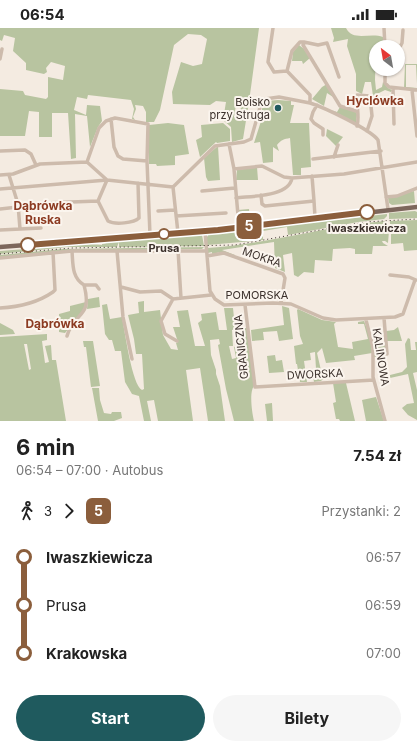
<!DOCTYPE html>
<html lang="pl">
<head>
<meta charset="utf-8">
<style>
	:root { --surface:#fff; --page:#f6f6f6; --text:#222; --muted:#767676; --accent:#1f5a5e }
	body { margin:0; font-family:Inter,sans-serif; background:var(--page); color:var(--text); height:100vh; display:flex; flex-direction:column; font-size:15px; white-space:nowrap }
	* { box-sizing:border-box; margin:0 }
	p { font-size:13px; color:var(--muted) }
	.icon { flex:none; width:22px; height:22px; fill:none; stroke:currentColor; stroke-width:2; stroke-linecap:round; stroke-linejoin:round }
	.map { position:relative; height:393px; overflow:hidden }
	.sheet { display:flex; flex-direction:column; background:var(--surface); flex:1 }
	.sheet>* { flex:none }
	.badge { padding:0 8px; border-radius:6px; font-size:14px; line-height:26px }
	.needle { width:26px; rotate:329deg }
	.buttons { position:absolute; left:369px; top:12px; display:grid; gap:8px }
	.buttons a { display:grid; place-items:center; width:36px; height:36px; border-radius:50%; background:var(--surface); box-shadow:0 1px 3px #0004; font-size:20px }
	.map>.badge { position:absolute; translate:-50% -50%; box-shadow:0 0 0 2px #fff }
	.legs { display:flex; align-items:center; gap:6px; height:44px; padding:0 16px; font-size:13px }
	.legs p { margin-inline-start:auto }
	.summary { display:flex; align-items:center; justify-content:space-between; height:68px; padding:0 16px }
	h1 { font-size:22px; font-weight:700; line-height:30px }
	.action { display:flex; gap:8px; margin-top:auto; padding:8px 16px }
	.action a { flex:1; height:46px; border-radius:24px; background:var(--accent); color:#fff; font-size:16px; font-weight:700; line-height:46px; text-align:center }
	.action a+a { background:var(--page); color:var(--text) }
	ul { padding:0 16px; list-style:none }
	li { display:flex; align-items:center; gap:14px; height:48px; font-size:15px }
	li i { display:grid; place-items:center; width:6px; height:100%; margin:0 5px; background:currentColor }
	li i::after { content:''; width:10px; height:10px; margin:-5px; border:3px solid; border-radius:50%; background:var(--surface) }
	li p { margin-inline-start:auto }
	li:first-child i { background:linear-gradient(#0000 50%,currentColor 0) }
	li:last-child i { background:linear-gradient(currentColor 50%,#0000 0) }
	.status { display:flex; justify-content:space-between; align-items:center; height:28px; padding:0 20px; background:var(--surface); direction:ltr }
	.status svg { height:11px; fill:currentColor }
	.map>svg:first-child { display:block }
	.green { fill:#b8c4a0; fill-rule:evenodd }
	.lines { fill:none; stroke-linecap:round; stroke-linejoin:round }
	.minor { stroke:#cdbbac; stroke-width:3.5 }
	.major { stroke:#7d675c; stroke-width:4.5 }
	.rail { stroke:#3b302b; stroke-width:1; stroke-dasharray:1 3; stroke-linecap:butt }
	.line-1-casing { stroke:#fff; stroke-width:9 }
	.line-1 { stroke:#8b5e3c; stroke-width:6 }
	.poi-dot { fill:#1f5a5e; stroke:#fbf5ee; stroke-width:1.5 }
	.stop-1-dot { fill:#fff; stroke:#8b5e3c; stroke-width:2 }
	.labels { text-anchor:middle; stroke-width:4; stroke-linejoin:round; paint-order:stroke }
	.poi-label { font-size:11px; fill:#3b302b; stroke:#fbf5ee; text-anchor:end }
	.stop-label { font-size:11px; font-weight:bold; fill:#3b302b; stroke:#fbf5ee }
	.street-label { font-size:11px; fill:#3b302b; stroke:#fbf5ee }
	.neighbourhood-label { font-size:12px; font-weight:bold; fill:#8c3b22; stroke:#fbf5ee }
</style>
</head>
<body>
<div class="status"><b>06:54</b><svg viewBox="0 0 49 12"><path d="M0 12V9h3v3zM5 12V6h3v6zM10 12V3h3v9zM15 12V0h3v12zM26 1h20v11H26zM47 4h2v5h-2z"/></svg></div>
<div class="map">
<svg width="417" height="393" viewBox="0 0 417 393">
	<rect width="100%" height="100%" fill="#f4ebe1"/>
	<!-- green -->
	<path class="green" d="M0 0H259L249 74 261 73 259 81 249 74 243 111 232 114 231 99 223 92 226 74 216 73 210 77 173 76 172 64 181 34 193 38 202 36 207 11 201 7 188 6 174 17 160 82 154 94H146V84L143 78 135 77 136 81 133 89 135 92 132 91 134 81 131 72 88 67 87 71 77 69 74 82 86 87 87 77 100 78 102 93 98 99 90 119 87 88 75 86 76 130 71 131 68 85H52V109H39V84L29 83 25 108H0V61L23 63 25 67 46 71 48 69V49L63 52 65 38 51 34 46 40 47 44 44 46 26 42V35L13 23 15 10 4 7 2 13 0 12ZM236 77H241L240 91 234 89Z
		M331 0H346C353 14 370 4 383 9V19H376L375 52 376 62 382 59 383 54 388 60 392 62 391 64 385 62 373 68 371 54H365L362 66 356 63V46L347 18 348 11 333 14 334 10Z
		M299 17 304 21 310 30 303 36 302 33H292L293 24Z
		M405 36H417V56L416 37H406V59L417 60V61L404 60Z
		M327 56 333 69 327 65 324 78 312 71 322 59Z
		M278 72 291 73V77H294L290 95H309L311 139 301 140V147H293L290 110C284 111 281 112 277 117L279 123 273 119V134L263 135 260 114 254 115 262 90H266V88L261 87 263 76 266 73Z
		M340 79 355 83 357 86 356 95 331 82 337 84Z
		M168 95 184 97 189 126 175 128V137L157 138 156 136H149V97Z
		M223 95 230 101V113L217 115 216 114 200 129 196 112 202 109 201 97Z
		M327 101 343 109 336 118 326 108Z
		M218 118 220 152 208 153 206 149 204 130Z
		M257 139 258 152H236L237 142Z
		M414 163 415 175 392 177 389 175 388 170Z
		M249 181 250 192H257V194L240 195 238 182Z
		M415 183 417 184V190L389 191V185Z
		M387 186V188L384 191 358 194 288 207 287 199 263 203V212L207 217V209L209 206 254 203 264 200Z
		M417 192V222L404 223 403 215 391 216V203H389L388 215 385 213H382L383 215 388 218H373L372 226H355V221L350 220 333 221 332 233 315 232 314 245 304 244 298 249 294 247 292 225 283 227 285 244 275 240 274 214 222 222 235 227 233 228 221 224 212 226V224L208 225V220C268 216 326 198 385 193L387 199 390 197V193Z
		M202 207 204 218 119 219V214L117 219H67L0 226V223L91 216 102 217V216L111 214Z
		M204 219 202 221 59 223 0 229V227L63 221Z
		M99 269 100 279 87 281 88 271Z
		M144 273V284L160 282 163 307 171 321 178 322 176 315 178 314 173 299H180L177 283 188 282 195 318H205L198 295 202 292 201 286 216 284 219 302H227L224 280H233L235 300H247L254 358C249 364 252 385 254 393H234L226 361 218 317 220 316 219 311 210 312 211 327 216 342V346L220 358 225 393H208L200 340 186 342 193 393H158L154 372 147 373 151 393H144L139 368 132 366 125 354 121 323H115L112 312H109L105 306 102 277 107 276 110 291 122 289C125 304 132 357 142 362L144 361 142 326H136L134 311 128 287 139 285 138 274ZM235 301 237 318 234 319 236 330 232 331 229 318H233L232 302Z
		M86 274V280L65 305 59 304V286L70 283V278Z
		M282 278 289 280 293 311 279 313 277 303 263 304 264 312 252 313 251 302 284 297Z
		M298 281 322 292 336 294 334 296 338 319 353 321 352 314 368 311 364 296H358V294L364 293 371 311 372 325 354 328 355 332 326 335 322 320 317 325 323 351 321 353 314 354 312 342 316 341 315 324 310 325 311 332 304 333 307 354H300L297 336H296L294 318 303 316 300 308 297 282Z
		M0 295 13 302 15 306 0 307Z
		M398 299 402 313H387L386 303 394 302Z
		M47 306V312L42 313 45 335 49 334 45 318 51 317 52 332H56L66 393H0V309ZM24 316H27L31 341 29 342Z
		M408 310 410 311 411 322H416L415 314H417V344L413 345 417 362V392L408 387 402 380 407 376 414 375 408 346 390 350V347L402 344 407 339 405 316Z
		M83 313H93L100 358 91 359 86 319H84Z
		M385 317 386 328 374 329 375 318Z
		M275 327 276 333 282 332 284 344 269 345 267 328Z
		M333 355H346L355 393H340L339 391H336L333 375 336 374Z
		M92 360H99L100 372 104 385 111 386 112 384H121L122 390 114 393H98Z
		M376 369 384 393H366L362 372Z
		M272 375 273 393H267L265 376Z"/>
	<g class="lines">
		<!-- minor -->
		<path class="minor" d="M273 0 268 34 274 44 287 43 292 23 300 14H304
			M384 0 385 19
			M398 23 402 15 403 2
			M0 31 2 21
			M385 41V55L389 59 417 62
			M287 43 310 67V75C323 79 370 101 378 112L388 181
			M339 49 327 15 318 17 304 14 303 17 340 78 356 83
			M393 61 394 96
			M412 62 417 108
			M317 77 313 84 311 91 314 95 323 101V107
			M111 91 114 119 118 128 123 131 147 133
			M357 98C360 88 356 78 357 67L370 68 372 88 367 103
			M229 116 234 141 239 199
			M0 123 25 122 31 126 36 137
			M334 129 338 117
			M313 131 381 123
			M87 134 99 100 106 93 115 90 148 96 147 133 150 207
			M234 141 262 138 284 149 292 150 344 146 417 134
			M0 147 13 146 40 136 87 134 107 152 173 159
			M9 147 18 176 20 201
			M312 148 314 173
			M173 159 215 118 244 114 251 111 261 76 265 71 279 69 310 75
			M173 159 178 205
			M0 161 107 152 98 173 108 193C115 197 134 195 139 190L138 155
			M202 163 235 160
			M261 167 262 176 265 178 314 173 315 189
			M386 169 397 168 417 160
			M236 170C251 168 289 169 292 150
			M18 176 98 173
			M0 181 18 179
			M158 183 175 182
			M176 188 226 185
			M0 202 41 200
			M205 203 210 263 215 271 224 277 273 275 291 276 323 290 336 292 395 289 403 286 415 252
			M178 222 181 270
			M117 223 123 289 132 331
			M207 228 224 225 283 246 285 250 281 275
			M0 230 72 223H206
			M390 247 409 249 416 252
			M84 257H96L99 261
			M121 259 140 264 161 263 173 271
			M173 271 161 293 165 306 177 313
			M173 271 211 267
			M245 277 255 359 374 352
			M0 280C20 279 37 275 53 264L55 262 53 224
			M384 290 387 326
			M366 292 373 320V349L385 393
			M67 308C74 283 93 291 84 257 72 250 73 237 72 223"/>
		<!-- major -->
		<path class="major" d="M0 219 218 202 417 179"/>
		<!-- rail -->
		<path class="rail" d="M0 226 72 220 235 217 365 194 417 191"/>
	</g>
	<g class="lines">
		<!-- line-1 casing -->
		<g class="line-1-casing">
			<path id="line-1" d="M28 217 218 202 367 184"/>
		</g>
		<!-- line-1 -->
		<use href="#line-1" class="line-1"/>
	</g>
	<!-- markers -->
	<circle class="poi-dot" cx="278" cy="80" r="4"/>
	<g class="stop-1-dot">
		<circle cx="367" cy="184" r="7"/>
		<circle cx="164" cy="206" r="5"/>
		<circle cx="28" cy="217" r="7"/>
	</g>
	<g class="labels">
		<!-- poi labels -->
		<g class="poi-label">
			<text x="270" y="78">Boisko<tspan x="270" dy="13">przy Struga</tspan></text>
		</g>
		<!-- stop labels -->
		<g class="stop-label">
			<text x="367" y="204">Iwaszkiewicza</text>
			<text x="164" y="224">Prusa</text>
		</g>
		<!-- street labels -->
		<g class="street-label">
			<text transform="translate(262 229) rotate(19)" y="4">MOKRA</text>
			<text x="257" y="271">POMORSKA</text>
			<text transform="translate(241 319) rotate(-96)" y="4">GRANICZNA</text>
			<text transform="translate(381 329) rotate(81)" y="4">KALINOWA</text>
			<text transform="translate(315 346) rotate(-3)" y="4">DWORSKA</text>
		</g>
		<!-- neighbourhood labels -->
		<g class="neighbourhood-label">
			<text x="375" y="77">Hyclówka</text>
			<text x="43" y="182">Dąbrówka<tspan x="43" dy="14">Ruska</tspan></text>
			<text x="55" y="300">Dąbrówka</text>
		</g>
	</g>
</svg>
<div class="buttons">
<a><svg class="needle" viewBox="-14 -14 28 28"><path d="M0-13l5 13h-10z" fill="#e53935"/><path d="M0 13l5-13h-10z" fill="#767676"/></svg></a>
</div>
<b class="badge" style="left:249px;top:198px;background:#8b5e3c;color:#fff">5</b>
</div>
<section class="sheet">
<div class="summary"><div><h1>6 min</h1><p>06:54 – 07:00 · Autobus</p></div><b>7.54 zł</b></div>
<div class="legs"><svg class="icon" aria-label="walk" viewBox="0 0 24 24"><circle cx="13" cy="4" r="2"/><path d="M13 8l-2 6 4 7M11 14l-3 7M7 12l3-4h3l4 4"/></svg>3<svg class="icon" aria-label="forward" viewBox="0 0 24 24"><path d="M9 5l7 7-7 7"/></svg><b class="badge" style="background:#8b5e3c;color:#fff">5</b><p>Przystanki: 2</p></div>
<ul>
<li><i style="color:#8b5e3c"></i><b>Iwaszkiewicza</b><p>06:57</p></li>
<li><i style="color:#8b5e3c"></i><span>Prusa</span><p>06:59</p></li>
<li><i style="color:#8b5e3c"></i><b>Krakowska</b><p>07:00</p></li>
</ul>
<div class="action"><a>Start</a><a>Bilety</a></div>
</section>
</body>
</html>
